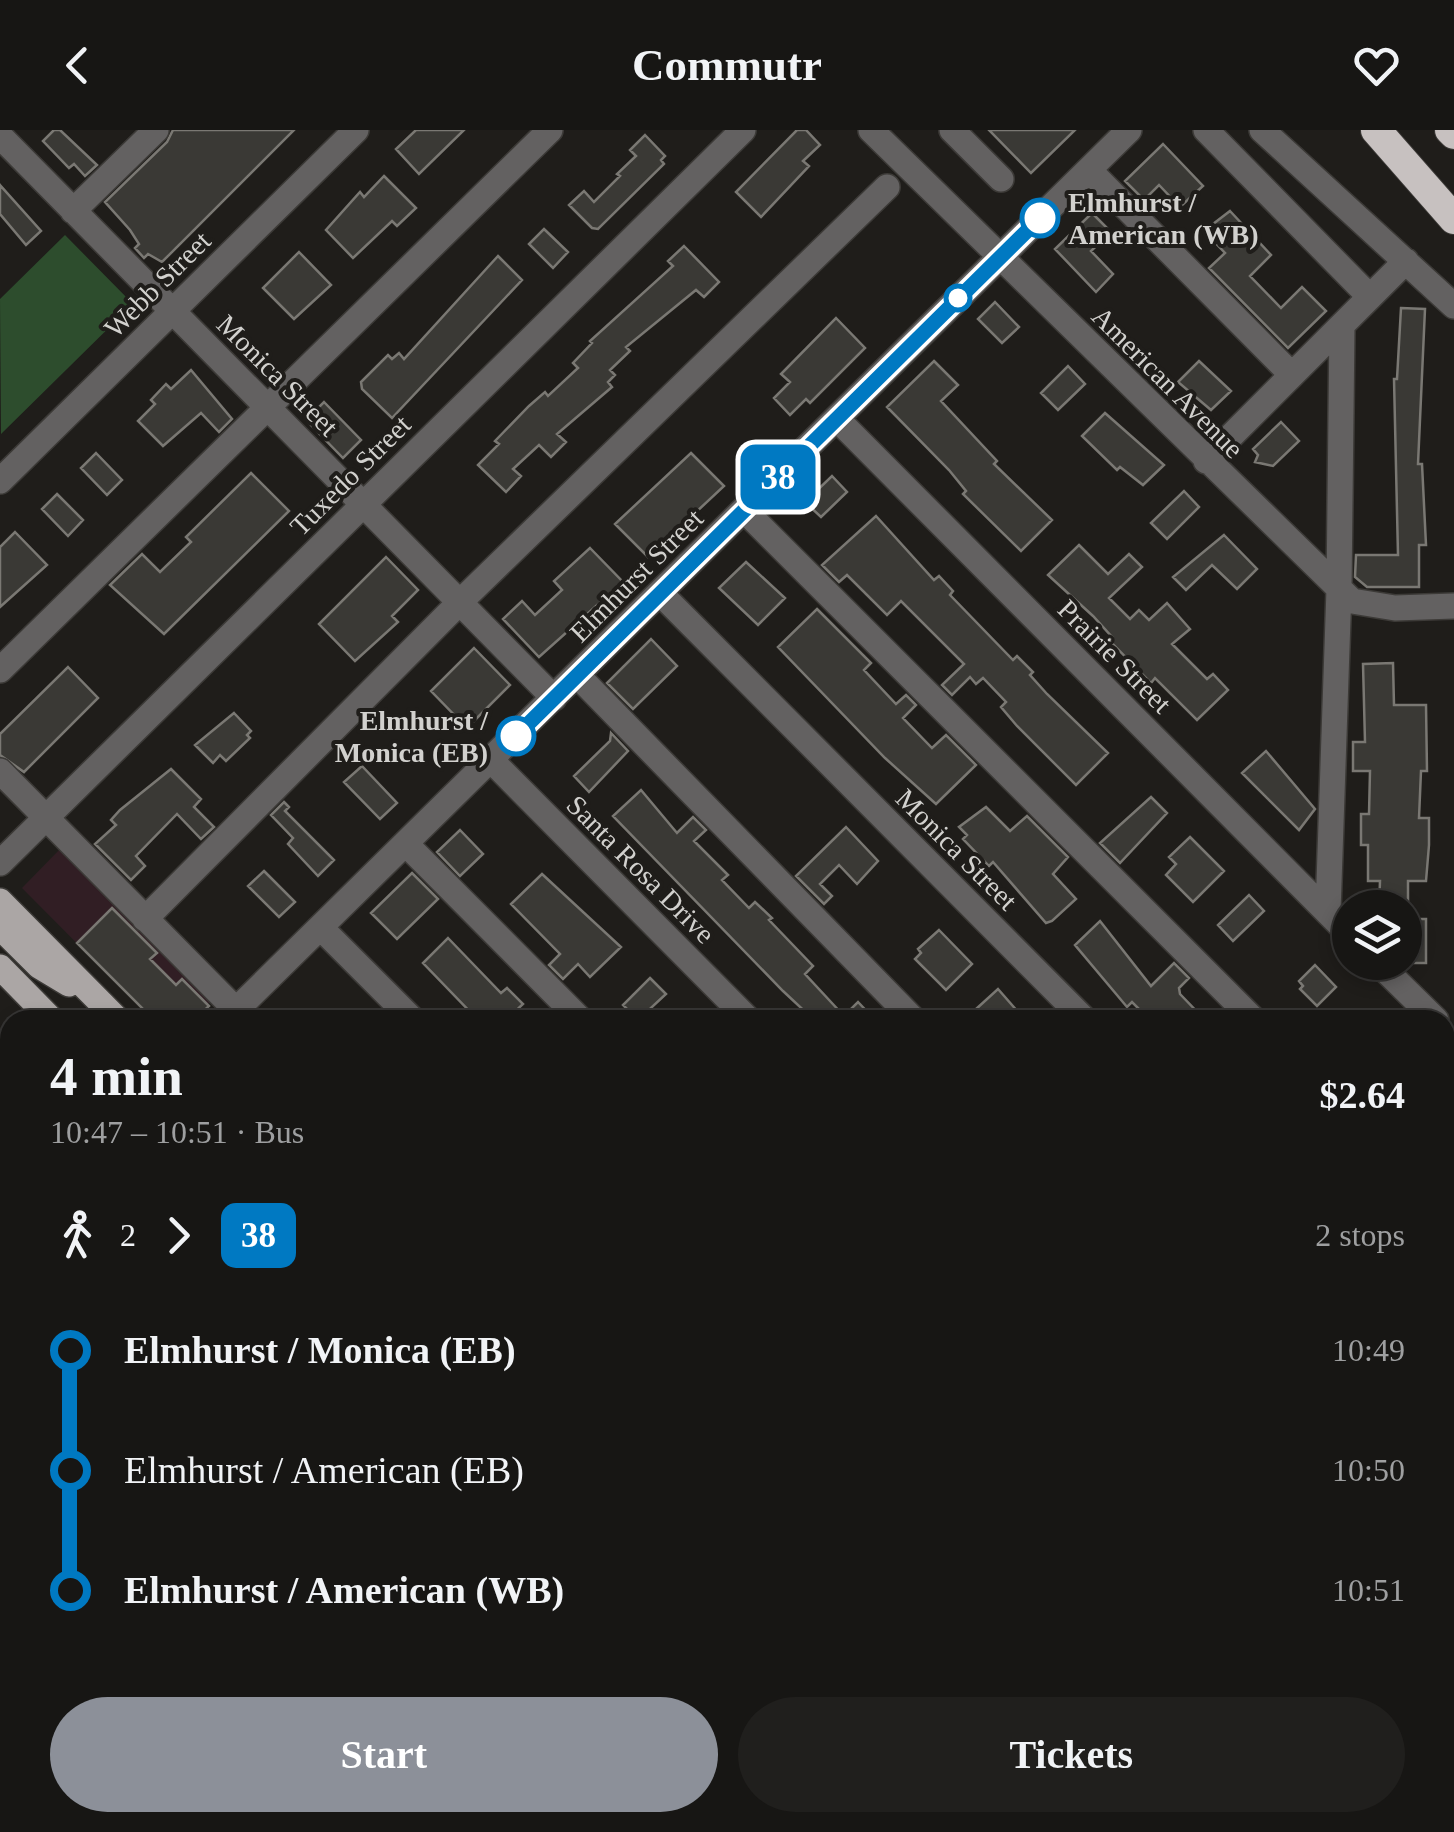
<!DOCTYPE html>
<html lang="en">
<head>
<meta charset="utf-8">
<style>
	:root { --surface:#171614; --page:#201f1d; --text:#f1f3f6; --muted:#9e9fa0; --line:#363534; --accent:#8c9099 }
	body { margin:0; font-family:Georgia,serif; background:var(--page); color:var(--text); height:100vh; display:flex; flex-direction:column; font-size:38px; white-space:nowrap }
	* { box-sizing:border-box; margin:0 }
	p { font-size:32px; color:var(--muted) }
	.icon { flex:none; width:55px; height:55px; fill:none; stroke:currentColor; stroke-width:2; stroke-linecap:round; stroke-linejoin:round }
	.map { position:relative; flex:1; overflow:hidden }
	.panel { position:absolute; left:0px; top:880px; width:1455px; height:822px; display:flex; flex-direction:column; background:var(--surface); border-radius:30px 30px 0 0; box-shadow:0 5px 15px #0003,0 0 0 2px var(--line) }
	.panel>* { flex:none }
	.badge { padding:0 20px; border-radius:15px; font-size:35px; line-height:65px }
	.fabs { position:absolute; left:1332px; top:760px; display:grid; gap:20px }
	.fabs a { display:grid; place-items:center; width:90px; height:90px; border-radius:50%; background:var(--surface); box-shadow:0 5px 15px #0003,0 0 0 2px var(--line); font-size:50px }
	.map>.badge { position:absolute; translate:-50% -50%; box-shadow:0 0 0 5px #fff }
	.legs { display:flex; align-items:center; gap:15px; height:110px; padding:0 50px; font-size:32px }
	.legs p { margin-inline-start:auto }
	.overview { display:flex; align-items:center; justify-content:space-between; height:170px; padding:0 50px }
	h1 { font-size:55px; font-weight:700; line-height:75px }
	.button { display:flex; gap:20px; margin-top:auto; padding:20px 50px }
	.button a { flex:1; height:115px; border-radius:60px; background:var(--accent); color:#fff; font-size:40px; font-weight:700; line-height:115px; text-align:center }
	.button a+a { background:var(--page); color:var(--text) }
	ul { padding:0 50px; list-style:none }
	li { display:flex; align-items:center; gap:35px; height:120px; font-size:38px }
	li i { display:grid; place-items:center; width:15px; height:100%; margin:0 12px; background:currentColor }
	li i::after { content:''; width:25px; height:25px; margin:-12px; border:8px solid; border-radius:50%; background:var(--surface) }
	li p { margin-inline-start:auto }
	li:first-child i { background:linear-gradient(#0000 50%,currentColor 0) }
	li:last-child i { background:linear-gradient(currentColor 50%,#0000 0) }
	header { display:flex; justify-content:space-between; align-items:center; height:130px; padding:0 50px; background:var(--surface); font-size:45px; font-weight:700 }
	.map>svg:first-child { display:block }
	.commercial { fill:#311e24 }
	.green { fill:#2d4d2d }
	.building { fill:#3a3935; stroke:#7a7873; stroke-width:2.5 }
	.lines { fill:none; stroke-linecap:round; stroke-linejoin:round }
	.minor-casing { stroke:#3c3a37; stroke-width:28 }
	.major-casing { stroke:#3c3a37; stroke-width:28 }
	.highway-casing { stroke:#3c3a37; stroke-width:32 }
	.minor { stroke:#636161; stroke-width:25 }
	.major { stroke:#aba6a5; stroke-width:25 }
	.highway { stroke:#c7c1c0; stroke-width:30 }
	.line-1-casing { stroke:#fff; stroke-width:22 }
	.line-1 { stroke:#0079c2; stroke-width:15 }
	.stop-1-dot { fill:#fff; stroke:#0079c2; stroke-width:5 }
	.labels { text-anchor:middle; stroke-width:8; stroke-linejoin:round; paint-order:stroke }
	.stop-label { font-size:28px; font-weight:bold; fill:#d2d1ce; stroke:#1f1d1a; text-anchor:start }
	.street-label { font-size:28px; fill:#d2d1ce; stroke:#1f1d1a }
</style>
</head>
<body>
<header><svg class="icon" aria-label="back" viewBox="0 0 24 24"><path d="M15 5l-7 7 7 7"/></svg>Commutr<svg class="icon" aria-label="heart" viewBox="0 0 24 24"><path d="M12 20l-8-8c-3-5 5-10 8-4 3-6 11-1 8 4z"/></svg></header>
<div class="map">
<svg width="1454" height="1702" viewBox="0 0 1454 1702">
	<rect width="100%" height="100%" fill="#1f1d1a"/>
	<!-- commercial -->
	<path class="commercial" d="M63 716 214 868 192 890H153L22 758Z"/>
	<!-- green -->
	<path class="green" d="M65 105 133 174 1 304 0 169Z
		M0 1372 10 1375V1492L0 1489Z
		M0 1500 10 1504V1612L0 1608Z
		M154 1693V1692L531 1693 528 1702H151Z"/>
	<!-- building -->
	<path class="building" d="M54 0H60L97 35 85 46 74 34 69 38 43 11Z
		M173 0H294L162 132 148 124 144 128 135 118 139 114 130 100 105 72 167 12Z
		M416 0H464L419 44 396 19Z
		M797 0H806L820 15 803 31 809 36 761 87 736 62Z
		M989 0H1075L1031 43Z
		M645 5 665 26 661 30 664 34 598 99 592 98 569 75 584 61 594 72 620 46 617 44 636 26 630 20Z
		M1163 14 1203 56 1180 77 1159 55 1144 70 1125 51Z
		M384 46 416 78 397 96 392 91 353 128 326 100 360 62 364 67Z
		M0 55 41 101 26 115 0 84Z
		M1230 81 1271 125 1250 146 1281 178 1302 157 1326 181 1288 218 1209 138 1225 123 1204 101Z
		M1092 83 1111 102 1091 121 1113 144 1096 162 1055 119Z
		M544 99 568 122 553 138 529 114Z
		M684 116 719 152 704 167 696 160 626 217 630 221 610 240 615 245 608 252 612 257 557 304 566 312 551 327 539 315 513 339 521 346 506 362 478 335 499 314 495 311 529 276 545 262 548 266 578 238 573 233 592 213 590 211 673 136 668 131Z
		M299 122 331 155 294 189 263 158Z
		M498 126 522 150 392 288 362 259 361 252 388 225 392 229 399 223 404 229Z
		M995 172 1019 197 1002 213 978 189Z
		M1401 178 1425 179 1418 334H1422L1426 415H1419V457H1367L1355 447 1356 425H1398L1394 249H1397Z
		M836 188 865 218 810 273 806 269 790 285 774 268 790 252 781 244Z
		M934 231 958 255 941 271 997 331 994 334 1052 390 1021 421 963 364 966 361 949 340 887 277Z
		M1199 231 1231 261 1211 280 1178 252Z
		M1068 236 1085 254 1058 280 1041 263Z
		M191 240 232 289 219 302 201 283 163 316 138 291 155 274 151 270 166 254 171 259Z
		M324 272 361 310 343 328 306 290Z
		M1105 283 1164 335 1143 355 1120 337 1117 340 1082 306Z
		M1281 292 1299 311 1273 336 1255 332 1258 325 1253 319Z
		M96 323 122 350 107 365 81 338Z
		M691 323 724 356 648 427 615 394Z
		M251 343 289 381 164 504 110 455 142 424 160 442 191 412 186 407Z
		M832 346 847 362 821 387 805 372Z
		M1184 361 1199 377 1167 409 1151 393Z
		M57 364 83 390 68 406 42 379Z
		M876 386 934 450 939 446 953 461 950 465 1013 530 1017 526 1033 542 1030 545 1047 564 1108 623 1076 655 1017 596 1001 577 1006 572 983 548 976 554 970 547 952 565 942 555 964 534 901 471 887 485 847 445 839 452 822 435Z
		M15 402 47 435 0 477V417Z
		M1224 405 1257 439 1237 459 1212 435 1186 460 1173 447Z
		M1079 415 1108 444 1129 424 1142 437 1109 468 1130 489 1139 480 1149 490 1167 473 1190 499 1172 514 1207 549 1213 544 1228 560 1197 590 1155 548 1151 553 1109 510 1112 507 1093 486 1048 445Z
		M590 418 623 452 539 527 503 489 522 471 535 485 562 460 554 451Z
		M386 427 418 460 392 486 398 492 355 531 319 494Z
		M746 432 785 468 758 495 719 458Z
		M817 479 871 533 864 540 896 574 906 565 916 575 903 588 932 618 946 605 976 635 936 674 885 628 778 517Z
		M651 509 677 536 633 579 607 553Z
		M474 518 510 555 467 598 431 561Z
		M1393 533 1394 575H1426L1427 641H1421L1419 688H1429V715L1426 751H1408V778H1379L1380 751H1368V715H1361V684H1369L1370 641H1353V612H1365L1363 534Z
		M68 537 98 568 24 642 0 625V604Z
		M234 583 251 601 247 605 250 608 226 631 220 625 213 633 195 615Z
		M611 603 628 621 589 662 574 646 610 611Z
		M1266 621 1315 679 1299 700 1242 643Z
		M362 636 397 673 380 689 344 652Z
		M171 639 201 669 194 677 214 697 201 709 177 684 136 726 145 736 131 750 95 714 116 695 111 690 120 680Z
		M641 660 677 703 693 687 706 700 694 711 728 745 722 750 749 778 755 772 772 788 769 790 813 836 805 844 844 886 858 872 875 890H814L783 861 613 686Z
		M1151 667 1167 683 1120 733 1100 713Z
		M284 672 289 677 285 681 334 730 318 746 288 714 293 708 271 685Z
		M986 677 1010 701 1027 686 1068 727 1053 744 1076 769 1052 791 1046 793 993 732 989 736 963 709 967 705 959 697Z
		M846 697 878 731 857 754 839 735 820 754 832 766 824 774 796 746Z
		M460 700 483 724 460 746 437 722Z
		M1190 707 1224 741 1193 772 1166 745 1176 734 1169 727Z
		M264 741 295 772 279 787 248 756Z
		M412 743 438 769 397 809 371 783Z
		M542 744 621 817 590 847 578 834 563 849 549 835 560 824 511 774Z
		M1249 765 1264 781 1233 811 1218 795Z
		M112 778 157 823 150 829 176 855 182 849 209 876 194 890H154L77 813Z
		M1405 789H1426V833H1413L1405 825Z
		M1100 791 1151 856 1174 833 1189 848 1179 858 1180 864 1205 890H1150L1132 872 1127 877 1075 815Z
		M939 800 972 834 946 860 915 829 921 823 918 819Z
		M448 808 501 863 507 858 523 874 506 890H478L423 833Z
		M1315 835 1336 857 1317 876 1300 859 1303 856 1299 851Z
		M650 848 666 864 638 890 623 875Z
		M998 859 1025 890H983L975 880Z"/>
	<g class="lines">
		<!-- minor casing -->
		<g class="minor-casing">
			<path id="minor" d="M871 0 1352 471 1395 478 1454 476
				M952 0 1001 49
				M1206 0 1370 167
				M1262 0 1454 176
				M0 6 554 568
				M1089 40 1292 245
				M73 81 156 0
				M837 289 1350 805
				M1206 331 1406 131
				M0 351 356 0
				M744 380 1254 890
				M660 463 1085 890
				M0 540 550 0
				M577 545 914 890
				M491 630 749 890
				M0 641 246 890
				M406 714 581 890
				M0 733 743 0
				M1328 782 1339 459 1342 196
				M145 789 460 472 887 57
				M321 798 413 890
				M1377 832 1436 890
				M226 890 1129 0
				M0 964 10 974
				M1445 994 1454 985
				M1445 1082 1454 1091
				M0 1100 10 1091
				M0 1123 10 1133
				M1445 1253 1454 1262
				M0 1277 10 1258
				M0 1344 10 1347
				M1445 1421 1454 1430
				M0 1494 10 1498
				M1445 1591 1454 1600
				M0 1630 10 1633
				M727 1692 736 1702
				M1043 1692 1053 1702
				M1211 1692 1221 1702
				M1376 1692 1385 1702
				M646 1702 650 1692"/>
		</g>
		<!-- major casing -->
		<g class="major-casing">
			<path id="major" d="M0 771 118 890
				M0 797 39 836 69 854
				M0 837 52 890
				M848 1692 857 1702
				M912 1692 922 1702"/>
		</g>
		<!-- highway casing -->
		<g class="highway-casing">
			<path id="highway" d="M1376 0 1454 89
				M1450 0 1454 4"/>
		</g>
		<!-- minor -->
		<use href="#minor" class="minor"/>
		<!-- major -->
		<use href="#major" class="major"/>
		<!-- highway -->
		<use href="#highway" class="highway"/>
	</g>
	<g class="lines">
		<!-- line-1 casing -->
		<g class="line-1-casing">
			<path id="line-1" d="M516 606 1040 88"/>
		</g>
		<!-- line-1 -->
		<use href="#line-1" class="line-1"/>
	</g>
	<!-- markers -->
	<g class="stop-1-dot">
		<circle cx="1040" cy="88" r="18"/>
		<circle cx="958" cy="168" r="12"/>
		<circle cx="516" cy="606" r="18"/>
	</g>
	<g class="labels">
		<!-- stop labels -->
		<g class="stop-label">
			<text x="1068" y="82">Elmhurst /<tspan x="1068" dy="32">American (WB)</tspan></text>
			<text x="488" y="600" text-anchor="end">Elmhurst /<tspan x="488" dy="32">Monica (EB)</tspan></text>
		</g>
		<!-- street labels -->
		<g class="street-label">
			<text transform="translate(157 154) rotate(-45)" y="10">Webb Street</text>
			<text transform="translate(278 245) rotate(45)" y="10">Monica Street</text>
			<text transform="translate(1168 252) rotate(45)" y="10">American Avenue</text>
			<text transform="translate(350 345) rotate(-45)" y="10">Tuxedo Street</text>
			<text transform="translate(636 445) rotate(-45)" y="10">Elmhurst Street</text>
			<text transform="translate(1115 526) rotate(45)" y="10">Prairie Street</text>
			<text transform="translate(957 719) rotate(45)" y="10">Monica Street</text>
			<text transform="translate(641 739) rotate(45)" y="10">Santa Rosa Drive</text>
		</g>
	</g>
</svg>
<div class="fabs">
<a><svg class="icon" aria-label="layers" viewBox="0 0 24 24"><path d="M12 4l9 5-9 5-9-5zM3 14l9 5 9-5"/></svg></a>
</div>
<b class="badge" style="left:778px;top:347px;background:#0079c2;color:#fff">38</b>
<section class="panel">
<div class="overview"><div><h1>4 min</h1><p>10:47 – 10:51 · Bus</p></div><b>$2.64</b></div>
<div class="legs"><svg class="icon" aria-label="walk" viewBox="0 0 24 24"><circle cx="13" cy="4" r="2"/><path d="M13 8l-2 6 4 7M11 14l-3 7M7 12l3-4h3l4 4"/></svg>2<svg class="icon" aria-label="forward" viewBox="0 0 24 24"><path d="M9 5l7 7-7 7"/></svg><b class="badge" style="background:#0079c2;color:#fff">38</b><p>2 stops</p></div>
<ul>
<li><i style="color:#0079c2"></i><b>Elmhurst / Monica (EB)</b><p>10:49</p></li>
<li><i style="color:#0079c2"></i><span>Elmhurst / American (EB)</span><p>10:50</p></li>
<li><i style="color:#0079c2"></i><b>Elmhurst / American (WB)</b><p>10:51</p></li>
</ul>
<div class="button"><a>Start</a><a>Tickets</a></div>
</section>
</div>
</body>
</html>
